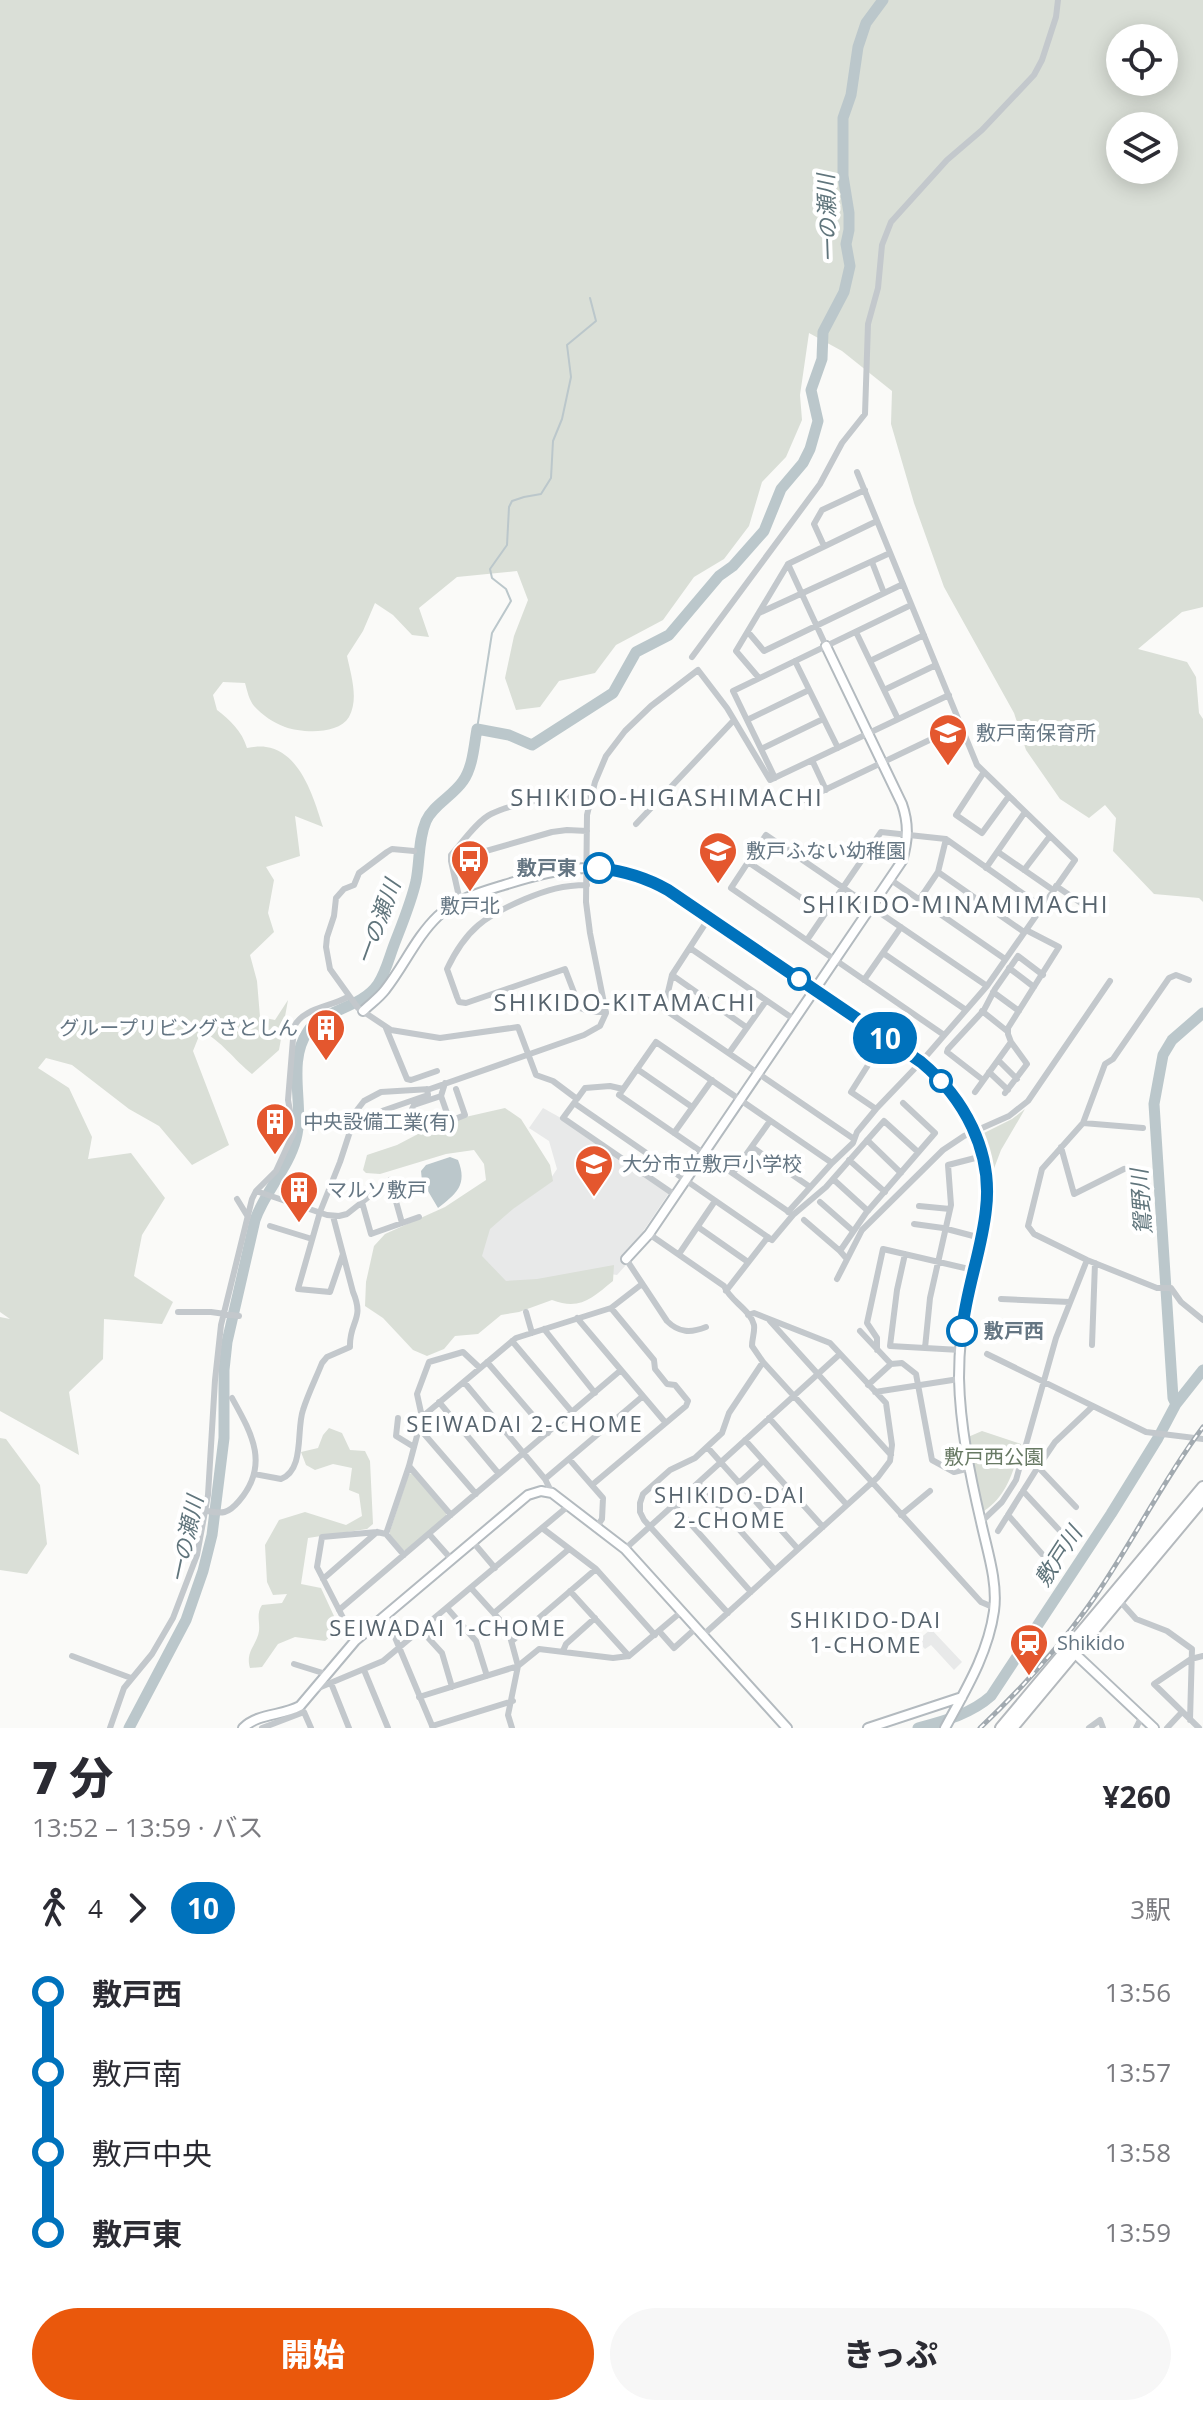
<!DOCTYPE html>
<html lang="ja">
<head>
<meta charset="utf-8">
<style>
	:root { --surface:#fff; --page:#f7f7f7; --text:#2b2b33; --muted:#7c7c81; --accent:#ea580c }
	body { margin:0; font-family:"Open Sans","Noto Sans JP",sans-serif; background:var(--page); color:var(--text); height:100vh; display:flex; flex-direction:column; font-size:30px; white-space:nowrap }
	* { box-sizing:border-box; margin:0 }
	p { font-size:26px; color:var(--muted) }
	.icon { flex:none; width:44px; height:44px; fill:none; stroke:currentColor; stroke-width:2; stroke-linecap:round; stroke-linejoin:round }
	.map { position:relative; height:1728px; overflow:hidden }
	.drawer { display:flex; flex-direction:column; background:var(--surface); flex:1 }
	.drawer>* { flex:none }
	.badge { padding:0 16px; border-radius:26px; font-size:28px; line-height:52px }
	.tools { position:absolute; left:1106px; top:24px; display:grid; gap:16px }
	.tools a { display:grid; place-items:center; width:72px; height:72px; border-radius:50%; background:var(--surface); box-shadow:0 4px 20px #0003; font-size:40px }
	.map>.badge { position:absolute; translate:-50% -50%; box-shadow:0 0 0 4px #fff }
	.legs { display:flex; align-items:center; gap:12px; height:88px; padding:0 32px; font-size:26px }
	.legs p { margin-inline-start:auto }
	.head { display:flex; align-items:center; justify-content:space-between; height:136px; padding:0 32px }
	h1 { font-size:44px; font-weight:800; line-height:60px }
	.cta { display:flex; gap:16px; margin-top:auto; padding:16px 32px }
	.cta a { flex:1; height:92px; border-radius:48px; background:var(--accent); color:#fff; font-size:32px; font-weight:800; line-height:92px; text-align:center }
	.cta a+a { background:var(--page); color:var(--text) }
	ul { padding:0 32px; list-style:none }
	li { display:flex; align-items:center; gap:28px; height:80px; font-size:30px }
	li i { display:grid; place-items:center; width:12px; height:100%; margin:0 10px; background:currentColor }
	li i::after { content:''; width:20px; height:20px; margin:-10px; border:6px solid; border-radius:50%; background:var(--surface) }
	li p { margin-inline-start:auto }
	li:first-child i { background:linear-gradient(#0000 50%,currentColor 0) }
	li:last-child i { background:linear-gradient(currentColor 50%,#0000 0) }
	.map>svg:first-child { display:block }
	.built { fill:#e8e9e9 }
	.green { fill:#dadfd7; fill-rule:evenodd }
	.water { fill:#bbc7cb }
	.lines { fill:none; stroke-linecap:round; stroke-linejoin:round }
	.stream { stroke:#bbc7cb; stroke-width:2 }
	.river { stroke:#bbc7cb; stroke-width:11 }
	.secondary-casing { stroke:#b3babf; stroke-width:12 }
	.highway-casing { stroke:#b4b9bd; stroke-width:14 }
	.street { stroke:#c3c8cc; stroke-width:6 }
	.secondary { stroke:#fff; stroke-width:8 }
	.highway { stroke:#fff; stroke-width:10 }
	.rail-casing { stroke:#a2aab0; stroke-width:5 }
	.rail { stroke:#fff; stroke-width:2; stroke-dasharray:6; stroke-linecap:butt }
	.line-1-casing { stroke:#fff; stroke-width:18 }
	.line-1 { stroke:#0072bc; stroke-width:12 }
	.stop-1-dot { fill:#fff; stroke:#0072bc; stroke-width:4 }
	.labels { text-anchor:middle; stroke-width:8; stroke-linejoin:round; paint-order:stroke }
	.poi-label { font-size:20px; fill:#657683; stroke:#fff; text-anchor:start }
	.stop-label { font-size:20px; font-weight:bold; fill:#657683; stroke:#fff; text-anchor:end }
	.park-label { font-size:20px; fill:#687a64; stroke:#fff }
	.water-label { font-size:22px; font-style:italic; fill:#60757c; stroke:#fff }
	.neighbourhood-label { font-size:22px; letter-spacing:2px; fill:#57646e; stroke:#fff }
	.quarter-label { font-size:24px; letter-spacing:2px; fill:#57646e; stroke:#fff }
</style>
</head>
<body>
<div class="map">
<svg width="1203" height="1728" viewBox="0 0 1203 1728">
	<rect width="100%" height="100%" fill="#fafaf8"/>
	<!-- built -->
	<path class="built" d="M543 1108 561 1118 669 1193 642 1233 621 1257 626 1265 617 1275 604 1273 507 1286 481 1261 483 1230 547 1184 557 1169 549 1141 529 1128Z
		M931 1629 962 1662 954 1670 931 1645 925 1649 917 1641Z"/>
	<!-- green -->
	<path class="green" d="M0 0H1203V607L1182 612 1138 649 1187 662 1196 677 1199 713 1203 719V902L1199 898 1154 894 1113 851 1116 818 1105 805 1089 818 1060 799 1026 750 1014 713 944 587 914 503 891 424 892 391 842 351 809 333 800 395 802 420 786 457 762 482 749 526 724 559 694 577 663 620 616 645 595 673 559 681 540 707 516 710 505 678 514 636 528 600 517 571 457 577 419 608 429 637 412 635 393 615 375 603 363 631 347 656C351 675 359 699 349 717 338 735 302 733 285 727 274 723 262 715 254 706 249 700 247 690 245 683L223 682 213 695 217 710C230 720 242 731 247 748 253 747 260 746 266 747 301 752 314 799 323 827L295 816 300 856 266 867 274 880 268 913 274 932 250 955 257 981 260 1017 275 1020 288 1000 279 1050 252 1074C234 1060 221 1040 201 1031L193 1051 229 1145 192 1165 159 1126 129 1109 72 1065 46 1058 38 1068 69 1088 92 1137 88 1159 131 1153 165 1198 142 1235 134 1276 173 1302 162 1324 104 1319 103 1359 69 1392 79 1455 0 1411V1317L10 1319 0 1312ZM1120 38H1164V82H1120ZM1120 126H1164V170H1120Z
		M505 1108 521 1119 550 1165 553 1181 513 1209 490 1229 482 1256 506 1281 537 1279 614 1265 613 1281C592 1298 580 1311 552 1300L519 1312 501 1315 478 1334 455 1336 444 1349 427 1356 413 1350 383 1318 365 1306 366 1282 374 1246 385 1234 445 1207 486 1180 484 1164 474 1150 446 1154 380 1174 366 1173 363 1170 367 1155 397 1145 439 1123Z
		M1025 1109 1001 1150 990 1179 980 1135 1012 1119Z
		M329 1428 342 1433 350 1450 365 1451 370 1461 373 1524 367 1529 308 1538 301 1584 321 1588 340 1629 325 1641 295 1637 278 1644 262 1667 250 1668C245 1651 257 1645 259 1631 260 1621 256 1614 262 1605L282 1603 287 1594 273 1595 267 1582 265 1545 279 1520 305 1512 346 1525 362 1516 359 1494 349 1490 352 1468 333 1464 315 1470 306 1465 301 1452 318 1448 323 1435Z
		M982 1431 1021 1444C1014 1470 1007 1496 984 1511L980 1507 968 1437Z
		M0 1438 6 1439 40 1485 47 1544 27 1574 0 1570Z
		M412 1473 446 1513V1516L406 1550H403L390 1535V1531L409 1474Z"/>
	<!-- water -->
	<path class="water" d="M450 1157 458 1160C468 1185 456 1194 438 1208L422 1181 421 1171 426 1165Z"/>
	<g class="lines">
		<!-- stream -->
		<path class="stream" d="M477 729 492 633 511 601 506 589 492 578 490 569 507 545 509 507 512 501 524 497 541 494 551 478 553 441 562 419 571 377 567 345 596 321 590 298"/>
		<!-- river -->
		<path class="river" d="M1176 1404 1173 1398 1154 1104 1163 1055 1172 1040 1203 1013
			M129 1728 186 1620 203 1571 212 1535 224 1438V1370L227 1342 255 1220C265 1191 288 1169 296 1139 305 1105 286 1063 308 1031 323 1009 361 1009 378 984 386 972 389 958 394 945 402 924 411 903 416 881 420 861 418 840 426 821 433 805 453 796 463 781 473 767 474 745 477 729L509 735 532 745 613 693 636 652 669 635 719 576 733 566 764 531 781 489 803 463 810 449 818 421 811 390 822 359 823 332 844 292 850 266 846 244 849 230V213L843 176V118L851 95 858 47 866 23 883 0
			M918 1728C944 1721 971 1714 991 1696L1111 1514 1158 1438 1176 1404 1203 1370"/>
		<!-- secondary casing -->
		<g class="secondary-casing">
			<path id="secondary" d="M363 1011C370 1004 379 998 385 990 404 966 416 937 438 916 456 899 481 892 504 885 565 866 610 857 668 890L921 1062C954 1090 978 1125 985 1169 992 1211 977 1253 968 1294 962 1321 959 1350 959 1378 960 1426 970 1475 981 1522 987 1550 998 1582 994 1611 988 1654 965 1691 945 1728
				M626 1259 649 1234 902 861C908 841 909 824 902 804L826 646
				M1070 1649 1154 1728
				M243 1728C258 1713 282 1716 300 1706L355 1641 528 1495 541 1491 552 1493 625 1549 787 1728
				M868 1728 962 1697"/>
		</g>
		<!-- highway casing -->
		<g class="highway-casing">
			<path id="highway" d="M1001 1728 1203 1487
				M1012 1728 1203 1499"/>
		</g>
		<!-- street -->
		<path class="street" d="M824 546 814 524 822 510 865 490
			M872 562 884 593
			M788 564 826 646
			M759 613 890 553
			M748 632 764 651 903 584
			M856 632 898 719
			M692 657 820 484 842 443 865 414 868 324 878 288 882 245 891 222 947 160 982 130 1034 75 1042 60 1056 17 1058 0
			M795 661 838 748
			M870 661 924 635
			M759 678 736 651 788 564 877 521
			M884 690 936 665
			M747 720 809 690
			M761 749 823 719
			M812 760 826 790
			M984 772 956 815 982 833 1009 796
			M775 778 733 691 911 605
			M791 806 961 725
			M636 824 734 720
			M414 851 392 849 387 852 359 873 354 885 344 889 336 898 334 916 327 937 326 947 330 969 358 1008 391 1030 440 1038 518 1027 536 1075 553 1081 577 1099 585 1088 610 1086 623 1089
			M998 852 1053 890
			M451 861V855C461 844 478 820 491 814 512 803 567 794 591 796
			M748 862 825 914
			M986 868 1025 812
			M1024 870 1050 836
			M938 872 1024 932
			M891 880 1005 959
			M587 885C563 885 547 890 525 899 485 916 466 929 447 969L457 997 459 1002 466 1003 565 969 580 1008 591 1012H606
			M1056 886 1087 907
			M919 900 938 872 946 839
			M460 901 451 861 552 832 567 830 587 831
			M707 921 672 975 664 1009 854 1139
			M807 940 881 832 946 839 1042 907
			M690 948 795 1020
			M883 953 966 1010
			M1009 968 1034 987
			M672 975 746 1027
			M864 980 901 927
			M1189 980 1176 975 1169 978 1113 1059 1105 1064 1083 1123 1042 1169 1028 1226 1034 1234 1087 1260 1157 1288H1171L1181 1302 1203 1320
			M993 992 1019 1011
			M982 1011 1007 1031
			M386 1028 407 1079 411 1080 437 1071
			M944 1035 731 888 766 835 987 986
			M729 1053 766 1001
			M998 1060 1017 1079
			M637 1069 692 1107
			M989 1072 1008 1090
			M983 1080 947 1052 948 1049 984 1010 995 989 1018 956 1043 975
			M445 1083 441 1096 448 1116 455 1119 465 1115 456 1089
			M975 1092 1011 1042 1008 1034V1028L1059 947 1026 930
			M1005 1093 1027 1064 1011 1042
			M876 1109 851 1092 882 1043
			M382 1111 428 1095 427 1089
			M1083 1123 1143 1128
			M421 1131 412 1109 414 1105 441 1096
			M674 1133 712 1080
			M867 1140 901 1173
			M752 1147 810 1187
			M1061 1147 1074 1194 1124 1169
			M849 1160 885 1192
			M733 1173 770 1121
			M833 1179 868 1211
			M256 1191 327 1215 339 1216 347 1214 390 1180 402 1223
			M675 1195 563 1118 574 1103 772 1240 793 1215 826 1187 884 1121 918 1152
			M237 1199 248 1217
			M362 1202 371 1234 419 1217
			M820 1202 853 1231
			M919 1206 950 1209
			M788 1212 832 1163 853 1143 857 1132 876 1109 921 1062 987 986 1075 860 977 765 857 472
			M789 1212 619 1095 656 1042 832 1163
			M804 1220 840 1251
			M914 1224 943 1228 981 1238
			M270 1226 312 1239
			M698 1227 748 1262
			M649 1234 724 1286C730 1301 750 1309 754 1325 755 1332 752 1338 752 1346L763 1362 981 1602 995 1608
			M343 1254 330 1292 298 1289 320 1212 340 1162 357 1110 364 1101 381 1092 430 1089 584 1035 600 1026 606 1013 590 933 586 902 587 815 595 782 606 756 625 731 651 706 698 670 727 708 770 780 949 695
			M679 1254 715 1201
			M905 1254 897 1290 890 1346 960 1350
			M846 1258 840 1251 866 1213 935 1133 903 1103
			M626 1259 667 1321C679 1333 691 1333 706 1327
			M837 1279 862 1230 943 1150 964 1136 1009 1116 1028 1101 1110 981
			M726 1291 768 1237
			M1001 1299 1070 1302
			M178 1312H211L239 1316
			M526 1312 532 1333
			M577 1318 665 1422
			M770 1321 891 1455
			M544 1329 595 1393
			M860 1331 891 1364
			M512 1341 572 1412
			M1092 1345 1095 1263
			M925 1348 930 1298 951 1205 948 1165 983 1156
			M877 1350V1338L867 1323 883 1249 973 1270
			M987 1354 1146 1432 1203 1439
			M487 1362 548 1433
			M464 1382 545 1479 552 1493
			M868 1385 891 1364 902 1363 916 1374 932 1460 954 1472 970 1468
			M875 1392 959 1379
			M439 1402 499 1474
			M422 1417 516 1338 611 1308 642 1284
			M398 1418 396 1436 414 1447
			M769 1418 847 1505
			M419 1428 476 1494
			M745 1440 823 1527
			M708 1448 798 1549
			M569 1459 603 1498 602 1519 596 1528
			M409 1466 451 1515
			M254 1474 281 1479C305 1470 296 1430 303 1410 308 1394 316 1378 322 1363L327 1357 350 1347C349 1321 365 1320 353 1292L333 1216
			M545 1479 643 1396
			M698 1483 775 1570
			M739 1483 763 1461
			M592 1485 686 1406 688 1401 675 1385 667 1384 655 1369 654 1360 611 1308
			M1023 1491 1062 1533
			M674 1505 751 1592
			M1076 1507 1038 1467 1055 1442 1092 1407
			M764 1510 787 1488
			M207 1511C222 1514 228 1514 239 1501 270 1465 252 1434 232 1398
			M901 1515 930 1491
			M1008 1515 1042 1554
			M981 1522 1002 1502 1016 1480 1056 1338 1087 1260
			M542 1528 596 1569 655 1635
			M998 1531 1038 1467 1022 1461
			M386 1534 409 1466 422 1417 417 1394 429 1362 463 1352 480 1368
			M429 1534 452 1560
			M473 1542 495 1568
			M625 1549 840 1354
			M323 1579 377 1532
			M570 1591 629 1656
			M1119 1600 1136 1619 1167 1631 1192 1649 1190 1720
			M447 1608 476 1641 487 1676
			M339 1610 621 1370
			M494 1613 569 1549
			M728 1613 644 1520 640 1512V1503L643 1494 670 1470 695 1458 722 1433 729 1413 763 1362
			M386 1616 433 1728
			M421 1630 442 1653 452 1687
			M659 1631 674 1648 695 1629
			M702 1636 878 1477 890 1461 892 1445 886 1403 830 1343 754 1313 748 1315
			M355 1641 317 1567 322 1537 377 1532 386 1534 404 1555
			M512 1641 596 1569
			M563 1651 566 1644 595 1618
			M72 1656 131 1678
			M294 1664 326 1674
			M364 1670 388 1728
			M331 1683 349 1728
			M316 1689 383 1661 567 1507
			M419 1697 518 1666 508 1629 471 1588
			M432 1726 513 1701
			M110 1728 124 1688 152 1654 173 1618 197 1555 208 1495 215 1380 221 1325 252 1199 256 1191 276 1171 294 1132 288 1100 294 1027C303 1007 333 1007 349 996
			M262 1728 304 1712 311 1728
			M512 1728 508 1715 518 1666 539 1649 613 1658 629 1656 681 1612
			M1089 1728 1100 1720 1103 1728
			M1136 1728 1142 1716
			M1167 1728 1182 1712
			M1199 1728 1154 1684 1191 1659 1203 1656"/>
		<!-- secondary -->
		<use href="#secondary" class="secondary"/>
		<!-- highway -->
		<use href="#highway" class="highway"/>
		<!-- rail casing -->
		<g class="rail-casing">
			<path id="rail" d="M980 1728C1018 1692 1056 1651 1087 1608 1129 1550 1160 1484 1203 1427"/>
		</g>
		<!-- rail -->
		<use href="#rail" class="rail"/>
	</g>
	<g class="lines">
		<!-- line-1 casing -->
		<g class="line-1-casing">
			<path id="line-1" d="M599 868C624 871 647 878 668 890L921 1062C964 1098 993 1151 986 1209 982 1250 966 1289 962 1331"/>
		</g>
		<!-- line-1 -->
		<use href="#line-1" class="line-1"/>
	</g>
	<!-- icons -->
	<defs>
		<g id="school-pin" transform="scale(2)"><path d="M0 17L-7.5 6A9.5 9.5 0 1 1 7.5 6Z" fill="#e4572e" stroke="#fff"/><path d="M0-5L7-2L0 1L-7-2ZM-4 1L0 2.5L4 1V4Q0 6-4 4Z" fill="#fff"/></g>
		<g id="bus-pin" transform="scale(2)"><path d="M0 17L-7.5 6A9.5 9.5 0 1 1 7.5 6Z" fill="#e4572e" stroke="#fff"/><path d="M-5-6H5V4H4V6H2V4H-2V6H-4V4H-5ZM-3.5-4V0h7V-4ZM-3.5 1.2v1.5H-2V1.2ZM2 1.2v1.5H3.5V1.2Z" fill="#fff"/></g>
		<g id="building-pin" transform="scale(2)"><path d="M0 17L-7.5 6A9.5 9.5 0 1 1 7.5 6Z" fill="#e4572e" stroke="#fff"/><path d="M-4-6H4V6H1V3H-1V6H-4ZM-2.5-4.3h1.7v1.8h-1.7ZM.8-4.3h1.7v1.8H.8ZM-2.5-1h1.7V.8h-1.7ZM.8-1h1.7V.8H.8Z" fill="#fff"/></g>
		<g id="station-pin" transform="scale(2)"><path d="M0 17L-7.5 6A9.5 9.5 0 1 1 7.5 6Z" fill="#e4572e" stroke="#fff"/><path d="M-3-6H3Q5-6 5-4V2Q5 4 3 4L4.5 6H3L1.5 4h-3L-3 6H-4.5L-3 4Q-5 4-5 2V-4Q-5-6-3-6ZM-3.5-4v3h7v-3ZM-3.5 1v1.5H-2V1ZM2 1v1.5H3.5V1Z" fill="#fff"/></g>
	</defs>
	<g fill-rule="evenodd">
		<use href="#school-pin" x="948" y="733"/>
		<use href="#school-pin" x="718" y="851"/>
		<use href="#bus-pin" x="470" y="859"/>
		<use href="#building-pin" x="326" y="1028"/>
		<use href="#building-pin" x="275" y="1122"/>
		<use href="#school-pin" x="594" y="1164"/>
		<use href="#building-pin" x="299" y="1190"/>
		<use href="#station-pin" x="1029" y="1643"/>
	</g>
	<!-- markers -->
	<g class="stop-1-dot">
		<circle cx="599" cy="868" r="14"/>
		<circle cx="799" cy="979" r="10"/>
		<circle cx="941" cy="1081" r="10"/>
		<circle cx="962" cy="1331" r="14"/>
	</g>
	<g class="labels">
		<!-- poi labels -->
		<g class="poi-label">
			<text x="976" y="740">敷戸南保育所</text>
			<text x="746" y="858">敷戸ふない幼稚園</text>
			<text x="470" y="913" text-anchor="middle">敷戸北</text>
			<text x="298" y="1035" text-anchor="end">グループリビングさとしん</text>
			<text x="303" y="1129">中央設備工業(有)</text>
			<text x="622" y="1171">大分市立敷戸小学校</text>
			<text x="327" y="1197">マルソ敷戸</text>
			<text x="1057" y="1650">Shikido</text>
		</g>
		<!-- stop labels -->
		<g class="stop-label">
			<text x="577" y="875">敷戸東</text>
			<text x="984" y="1338" text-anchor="start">敷戸西</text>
		</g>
		<!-- park labels -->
		<g class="park-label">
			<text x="994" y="1464">敷戸西公園</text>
		</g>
		<!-- water labels -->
		<g class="water-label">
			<text transform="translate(827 218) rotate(-92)" y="8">一の瀬川</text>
			<text transform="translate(378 922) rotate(-70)" y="8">一の瀬川</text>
			<text transform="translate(1141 1202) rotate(-94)" y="8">鴛野川</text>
			<text transform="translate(186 1539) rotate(-78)" y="8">一の瀬川</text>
			<text transform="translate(1058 1556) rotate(-57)" y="8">敷戸川</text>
		</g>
		<!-- neighbourhood labels -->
		<g class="neighbourhood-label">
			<text x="525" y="1432">SEIWADAI 2-CHOME</text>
			<text x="730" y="1503">SHIKIDO-DAI<tspan x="730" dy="25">2-CHOME</tspan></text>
			<text x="866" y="1628">SHIKIDO-DAI<tspan x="866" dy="25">1-CHOME</tspan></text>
			<text x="448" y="1636">SEIWADAI 1-CHOME</text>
		</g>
		<!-- quarter labels -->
		<g class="quarter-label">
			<text x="667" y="806">SHIKIDO-HIGASHIMACHI</text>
			<text x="956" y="913">SHIKIDO-MINAMIMACHI</text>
			<text x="625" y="1011">SHIKIDO-KITAMACHI</text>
		</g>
	</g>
</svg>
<div class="tools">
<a><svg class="icon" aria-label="locate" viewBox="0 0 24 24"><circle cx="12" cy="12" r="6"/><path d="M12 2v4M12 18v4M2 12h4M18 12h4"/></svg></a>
<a><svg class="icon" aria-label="layers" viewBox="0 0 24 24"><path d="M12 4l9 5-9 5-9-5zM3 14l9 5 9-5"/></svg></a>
</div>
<b class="badge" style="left:885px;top:1038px;background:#0072bc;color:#fff">10</b>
</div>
<section class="drawer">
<div class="head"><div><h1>7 分</h1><p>13:52 – 13:59 · バス</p></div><b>¥260</b></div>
<div class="legs"><svg class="icon" aria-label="walk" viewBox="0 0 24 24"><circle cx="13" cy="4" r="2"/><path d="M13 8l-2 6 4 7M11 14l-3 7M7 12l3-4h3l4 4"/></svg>4<svg class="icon" aria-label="forward" viewBox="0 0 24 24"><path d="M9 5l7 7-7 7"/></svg><b class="badge" style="background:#0072bc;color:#fff">10</b><p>3駅</p></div>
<ul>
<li><i style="color:#0072bc"></i><b>敷戸西</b><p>13:56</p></li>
<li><i style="color:#0072bc"></i><span>敷戸南</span><p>13:57</p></li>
<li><i style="color:#0072bc"></i><span>敷戸中央</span><p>13:58</p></li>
<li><i style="color:#0072bc"></i><b>敷戸東</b><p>13:59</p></li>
</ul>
<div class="cta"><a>開始</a><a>きっぷ</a></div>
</section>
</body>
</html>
